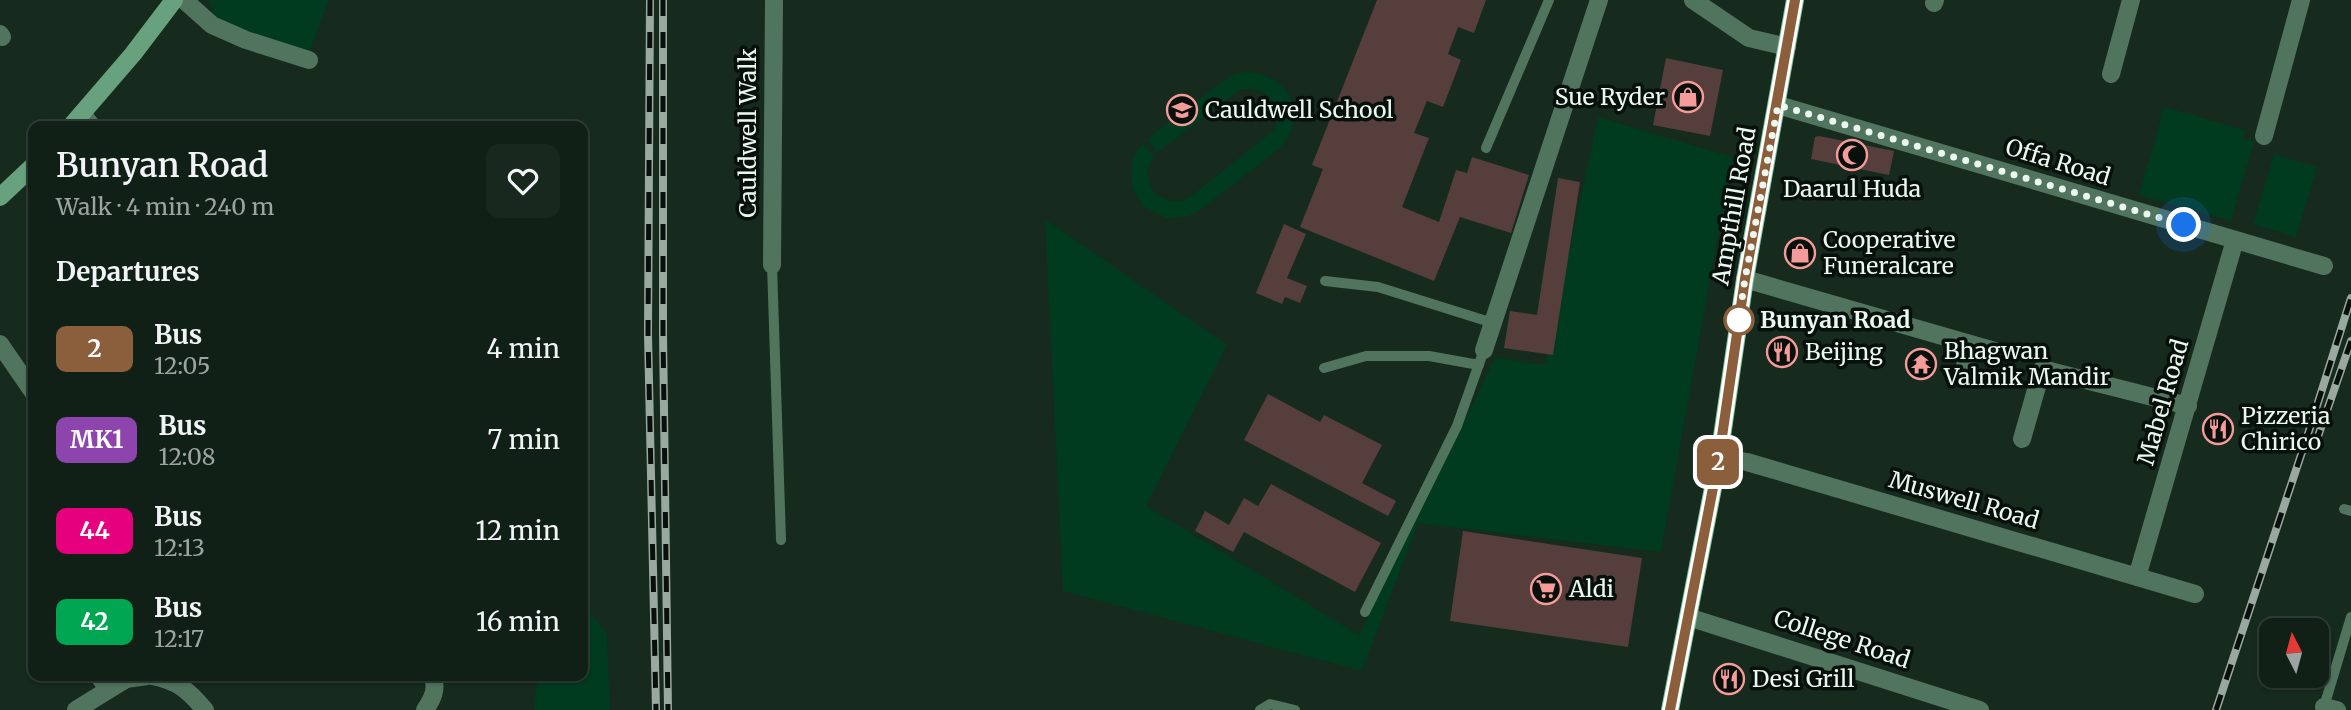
<!DOCTYPE html>
<html lang="en">
<head>
<meta charset="utf-8">
<style>
	:root { --surface:#102016; --page:#19281f; --text:#f1f3f6; --muted:#9ca3a1; --line:#303e35 }
	body { margin:0; font-family:Merriweather,serif; background:var(--page); color:var(--text); height:100vh; display:flex; flex-direction:column; font-size:26px; white-space:nowrap }
	* { box-sizing:border-box; margin:0 }
	p { font-size:23px; color:var(--muted) }
	.icon { flex:none; width:38px; height:38px; fill:none; stroke:currentColor; stroke-width:2; stroke-linecap:round; stroke-linejoin:round }
	.map { position:relative; flex:1; overflow:hidden }
	.details { position:absolute; left:28px; top:121px; width:560px; height:560px; display:flex; flex-direction:column; background:var(--surface); border-radius:14px; box-shadow:0 2px 5px #0004,0 0 0 2px var(--line) }
	.details>* { flex:none }
	.badge { padding:0 14px; border-radius:10px; font-size:24px; line-height:46px }
	.needle { width:46px; rotate:354deg }
	.fabs { position:absolute; left:2259px; top:618px; display:grid; gap:14px }
	.fabs a { display:grid; place-items:center; width:70px; height:70px; border-radius:14px; background:var(--surface); box-shadow:0 2px 5px #0004,0 0 0 2px var(--line); font-size:35px }
	.you { position:absolute; width:35px; height:35px; margin:-18px; border:5px solid #fff; border-radius:50%; background:#1a73e8; box-shadow:0 0 0 10px #1a73e833 }
	.map>.badge { position:absolute; translate:-50% -50%; box-shadow:0 0 0 4px #fff }
	h2 { padding:0 28px; font-size:26px; line-height:63px }
	.round { display:grid; place-items:center; flex:none; width:74px; height:74px; border-radius:14px; background:var(--page) }
	.head { display:flex; align-items:center; justify-content:space-between; height:119px; padding:0 28px }
	h1 { font-size:33px; font-weight:600; line-height:52px }
	ul { padding:0; list-style:none }
	li { display:flex; align-items:center; gap:21px; height:91px; padding:0 28px }
	li div { flex:1 }
	li b { display:block; font-size:26px }
	li em { font-style:normal }
	li .badge { min-width:77px; font-weight:700; text-align:center }
	.map>svg:first-child { display:block }
	.green { fill:#003a1f }
	.building { fill:#563e3d }
	.lines { fill:none; stroke-linecap:round; stroke-linejoin:round }
	.service { stroke:#51745e; stroke-width:10 }
	.minor { stroke:#51745e; stroke-width:18 }
	.secondary { stroke:#67a17e; stroke-width:18 }
	.primary { stroke:#78c496; stroke-width:18 }
	.rail-casing { stroke:#9aa99f; stroke-width:8 }
	.rail { stroke:#08100b; stroke-width:5; stroke-dasharray:16; stroke-linecap:butt }
	.line-casing { stroke:#fff; stroke-width:16 }
	.line { stroke:#8b5e3c; stroke-width:10 }
	.walk { stroke:#ebf8ef; stroke-width:7; stroke-dasharray:0 12.6 }
	.stop-dot { fill:#fff; stroke:#8b5e3c; stroke-width:3.5 }
	.labels { text-anchor:middle; stroke-width:7; stroke-linejoin:round; paint-order:stroke }
	.poi-label { font-size:23px; fill:#ebf8ef; stroke:#08100b; text-anchor:start }
	.street-label { font-size:23px; fill:#ebf8ef; stroke:#08100b }
	.stop-label { font-size:23px; font-weight:bold; fill:#ebf8ef; stroke:#08100b; text-anchor:start }
</style>
</head>
<body>
<div class="map">
<svg width="2351" height="710" viewBox="0 0 2351 710">
	<rect width="100%" height="100%" fill="#162a1e"/>
	<!-- green -->
	<path class="green" d="M209 0H329L309 53 246 32 215 16Z
		M1244 72C1288 72 1311 115 1280 148L1199 211 1189 216 1172 218H1165L1143 206 1132 188 1131 167 1134 155 1143 143 1154 157 1147 170 1151 189C1162 201 1175 205 1189 198L1275 129C1283 103 1265 84 1239 90L1157 153 1147 139 1230 76Z
		M2164 107 2245 130 2243 138 2254 141 2231 221 2139 195Z
		M1598 117 1732 157 1661 552 1418 523 1362 671 1063 591 1045 219 1227 345 1146 506 1359 635 1495 358 1545 365Z
		M2274 154 2317 167 2296 237 2253 224Z
		M583 603 607 634 610 710H534L537 682 532 676H583Z"/>
	<!-- building -->
	<path class="building" d="M1377 0H1486L1474 33 1458 27 1448 54 1461 60 1443 107 1427 101 1414 133 1429 138 1402 207 1439 222 1456 170 1467 173 1472 157 1529 175 1511 233 1460 217 1434 281 1300 227 1323 169 1312 165Z
		M1666 58 1723 70 1710 136 1653 125Z
		M1819 136 1894 151 1889 175 1811 159 1815 137Z
		M1558 178 1580 182 1553 355 1504 348 1510 311 1537 315Z
		M1284 224 1306 234 1287 278 1307 286 1300 303 1285 297 1282 304 1256 293Z
		M1268 394 1320 422 1324 415 1382 445 1362 483 1396 501 1388 516 1244 440Z
		M1271 484 1381 543 1355 592 1244 532 1233 552 1195 531 1205 511 1229 525 1244 498 1258 506Z
		M1463 531 1642 558 1628 647 1450 621Z"/>
	<g class="lines">
		<!-- service -->
		<path class="service" d="M1486 148 1549 0
			M772 265 781 540
			M1325 281 1378 287 1493 323
			M1324 368 1366 356H1429L1479 365
			M2344 509 2351 511
			M1365 612 1457 426 1484 350
			M94 676 105 692
			M1260 710 1270 704 1295 710
			M2323 710 2351 617"/>
		<!-- minor -->
		<path class="minor" d="M184 0 212 25 246 40 309 60
			M1693 0 1749 38 1787 47
			M1934 3 1935 0
			M0 34 2 37
			M2111 74 2131 0
			M1778 105 2324 266
			M82 114 92 126
			M2264 136 2301 0
			M772 265 774 0
			M1745 279 1998 352
			M0 344 33 392
			M1484 350 1599 0
			M1963 373 1971 345
			M2022 439 2042 369 2188 406
			M1719 457 1747 462 2195 594
			M2137 577 2235 240
			M1688 617 1980 710
			M152 676C178 681 188 690 205 710
			M2324 707 2337 710
			M76 710 126 679 147 676
			M425 710C433 698 437 690 433 676"/>
		<!-- secondary -->
		<path class="secondary" d="M71 126 133 54 174 0
			M0 197 33 166"/>
		<!-- primary -->
		<path class="primary" d="M1670 710 1719 457 1745 279 1795 0"/>
		<!-- rail casing -->
		<g class="rail-casing">
			<path id="rail" d="M650 0 648 334 656 710
				M663 0V334L668 710
				M2315 445 2351 341
				M2216 710 2308 434 2351 298"/>
		</g>
		<!-- rail -->
		<use href="#rail" class="rail"/>
	</g>
	<g class="lines">
		<!-- line casing -->
		<g class="line-casing">
			<path id="line" d="M1670 710 1719 457 1745 279 1795 0"/>
		</g>
		<!-- line -->
		<use href="#line" class="line"/>
		<!-- walk -->
		<path class="walk" d="M1739 320 1738 327 1745 279 1778 105 2184 225"/>
	</g>
	<!-- icons -->
	<defs>
		<g id="shop-ring" transform="scale(1.575)"><circle r="9.5" fill="#08100b" stroke="#f59b9a" stroke-width="1.5"/><path d="M-5-2.5h2.3a2.7 3.5 0 0 1 5.4 0H5L5.5 6h-11ZM-1.5-2.5h3a1.5 2.3 0 0 0-3 0Z" fill="#f59b9a"/></g>
		<g id="school-ring" transform="scale(1.575)"><circle r="9.5" fill="#08100b" stroke="#f59b9a" stroke-width="1.5"/><path d="M0-5L7-2L0 1L-7-2ZM-4 1L0 2.5L4 1V4Q0 6-4 4Z" fill="#f59b9a"/></g>
		<g id="mosque-ring" transform="scale(1.575)"><circle r="9.5" fill="#08100b" stroke="#f59b9a" stroke-width="1.5"/><path d="M3.5-4.9A6 6 0 1 0 3.5 4.9A5 5 0 1 1 3.5-4.9Z" fill="#f59b9a"/></g>
		<g id="restaurant-ring" transform="scale(1.575)"><circle r="9.5" fill="#08100b" stroke="#f59b9a" stroke-width="1.5"/><path d="M-5-6h1v4h1v-4h1v4h1v-4h1v5L-1.5 .5V6h-2V.5L-5-1ZM5-6V6H3V1.5H1.5Q1.5-4 5-6Z" fill="#f59b9a"/></g>
		<g id="temple-ring" transform="scale(1.575)"><circle r="9.5" fill="#08100b" stroke="#f59b9a" stroke-width="1.5"/><path d="M0-6L5-2H3V0L6.5 2.5H4V6H1.5V3h-3V6H-4V2.5H-6.5L-3 0V-2H-5Z" fill="#f59b9a"/></g>
		<g id="supermarket-ring" transform="scale(1.575)"><circle r="9.5" fill="#08100b" stroke="#f59b9a" stroke-width="1.5"/><path d="M-6-5.5h2.5l.6 2H6L4.5 2H-2.5L-4.4-4H-6ZM-1.5 3.2a1.3 1.3 0 1 0 .1 0ZM3 3.2a1.3 1.3 0 1 0 .1 0Z" fill="#f59b9a"/></g>
	</defs>
	<g fill-rule="evenodd">
		<use href="#shop-ring" x="1688" y="97"/>
		<use href="#school-ring" x="1182" y="110"/>
		<use href="#mosque-ring" x="1852" y="155"/>
		<use href="#shop-ring" x="1800" y="253"/>
		<use href="#restaurant-ring" x="1782" y="352"/>
		<use href="#temple-ring" x="1921" y="364"/>
		<use href="#restaurant-ring" x="2218" y="429"/>
		<use href="#supermarket-ring" x="1546" y="589"/>
		<use href="#restaurant-ring" x="1729" y="679"/>
	</g>
	<!-- markers -->
	<circle class="stop-dot" cx="1739" cy="320" r="14"/>
	<g class="labels">
		<!-- poi labels -->
		<g class="poi-label">
			<text x="1665" y="105" text-anchor="end">Sue Ryder</text>
			<text x="1205" y="118">Cauldwell School</text>
			<text x="1852" y="197" text-anchor="middle">Daarul Huda</text>
			<text x="1823" y="248">Cooperative<tspan x="1823" dy="26">Funeralcare</tspan></text>
			<text x="1944" y="359">Bhagwan<tspan x="1944" dy="26">Valmik Mandir</tspan></text>
			<text x="1805" y="360">Beijing</text>
			<text x="2241" y="424">Pizzeria<tspan x="2241" dy="26">Chirico</tspan></text>
			<text x="1569" y="597">Aldi</text>
			<text x="1752" y="687">Desi Grill</text>
		</g>
		<!-- street labels -->
		<g class="street-label">
			<text transform="translate(748 133) rotate(-90)" y="8">Cauldwell Walk</text>
			<text transform="translate(2058 162) rotate(17)" y="8">Offa Road</text>
			<text transform="translate(1734 206) rotate(-80)" y="8">Ampthill Road</text>
			<text transform="translate(2163 402) rotate(-74)" y="8">Mabel Road</text>
			<text transform="translate(1964 500) rotate(16)" y="8">Muswell Road</text>
			<text transform="translate(1842 639) rotate(18)" y="8">College Road</text>
		</g>
		<!-- stop labels -->
		<g class="stop-label">
			<text x="1760" y="328">Bunyan Road</text>
		</g>
	</g>
</svg>
<div class="fabs">
<a><svg class="needle" viewBox="-14 -14 28 28"><path d="M0-13l5 13h-10z" fill="#e53935"/><path d="M0 13l5-13h-10z" fill="#9ca3a1"/></svg></a>
</div>
<div class="you" style="left:2184px;top:225px"></div>
<b class="badge" style="left:1718px;top:462px;background:#8b5e3c;color:#fff">2</b>
<section class="details">
<div class="head"><div><h1>Bunyan Road</h1><p>Walk · 4 min · 240 m</p></div><a class="round"><svg class="icon" aria-label="heart" viewBox="0 0 24 24"><path d="M12 20l-8-8c-3-5 5-10 8-4 3-6 11-1 8 4z"/></svg></a></div>
<h2>Departures</h2>
<ul>
<li><span class="badge" style="background:#8b5e3c;color:#fff">2</span><div><b>Bus</b><p>12:05</p></div><em>4 min</em></li>
<li><span class="badge" style="background:#8e44ad;color:#fff">MK1</span><div><b>Bus</b><p>12:08</p></div><em>7 min</em></li>
<li><span class="badge" style="background:#e6007e;color:#fff">44</span><div><b>Bus</b><p>12:13</p></div><em>12 min</em></li>
<li><span class="badge" style="background:#00a651;color:#fff">42</span><div><b>Bus</b><p>12:17</p></div><em>16 min</em></li>
</ul>
</section>
</div>
</body>
</html>
